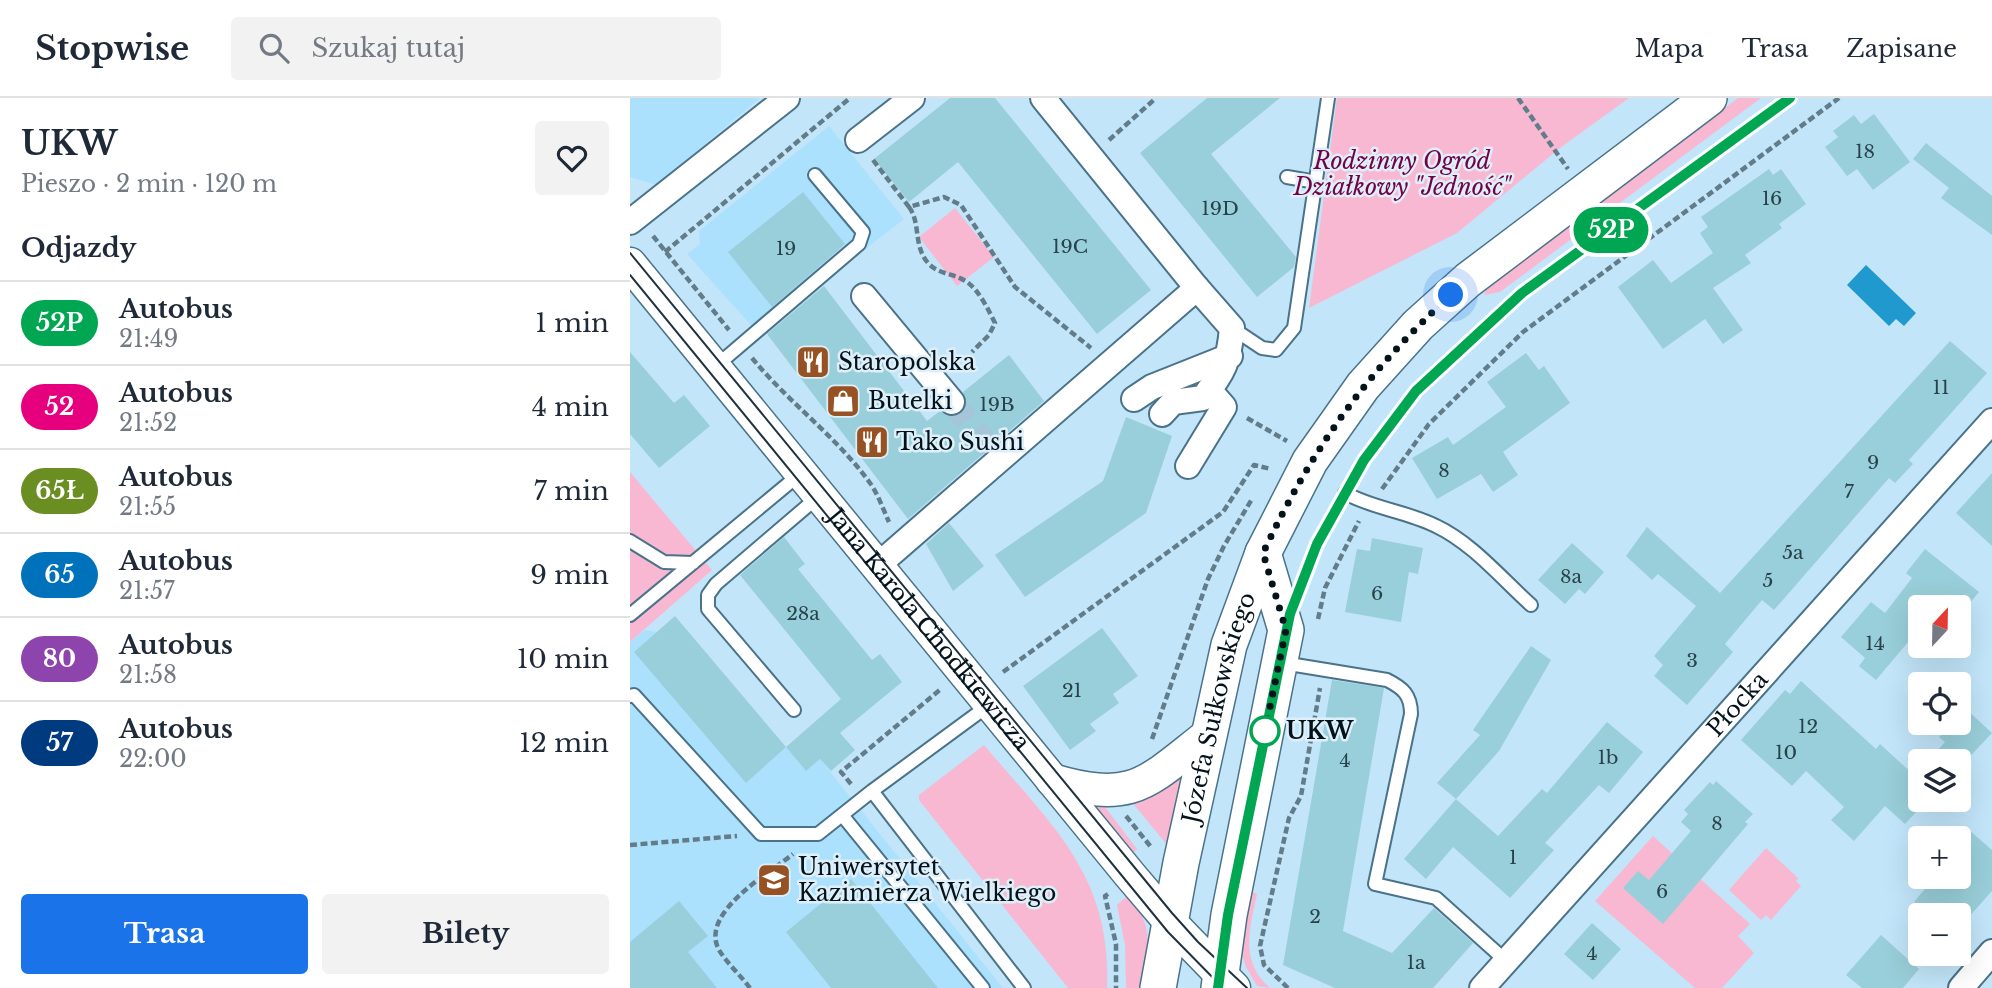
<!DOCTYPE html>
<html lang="pl">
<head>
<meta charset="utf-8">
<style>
	:root { --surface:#fff; --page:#f2f2f3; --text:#1f2937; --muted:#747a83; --line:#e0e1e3; --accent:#1a73e8 }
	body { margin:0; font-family:"Libre Baskerville",serif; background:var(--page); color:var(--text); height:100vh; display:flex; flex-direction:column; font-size:26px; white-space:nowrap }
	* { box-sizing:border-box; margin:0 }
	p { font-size:23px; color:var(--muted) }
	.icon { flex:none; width:38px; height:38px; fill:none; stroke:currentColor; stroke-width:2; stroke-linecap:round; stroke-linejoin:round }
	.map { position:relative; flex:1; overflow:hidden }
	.panel { display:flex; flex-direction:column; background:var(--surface); width:630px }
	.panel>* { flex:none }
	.badge { padding:0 14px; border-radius:23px; font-size:24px; line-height:46px }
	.needle { width:46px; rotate:22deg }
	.tools { position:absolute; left:1278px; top:497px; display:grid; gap:14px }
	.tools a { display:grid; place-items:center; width:63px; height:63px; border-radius:7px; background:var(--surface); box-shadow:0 7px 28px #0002; font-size:35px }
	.you { position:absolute; width:35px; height:35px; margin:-18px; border:5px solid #fff; border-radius:50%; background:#1a73e8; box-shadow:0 0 0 10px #1a73e833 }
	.map>.badge { position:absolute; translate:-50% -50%; box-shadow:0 0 0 4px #fff }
	h2 { padding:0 21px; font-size:26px; line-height:63px }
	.round { display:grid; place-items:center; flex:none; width:74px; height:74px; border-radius:7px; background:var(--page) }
	.overview { display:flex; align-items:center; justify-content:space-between; height:119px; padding:0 21px }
	h1 { font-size:33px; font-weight:800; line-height:52px }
	.action { display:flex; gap:14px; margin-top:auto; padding:14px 21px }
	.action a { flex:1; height:80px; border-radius:7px; background:var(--accent); color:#fff; font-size:28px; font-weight:800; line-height:80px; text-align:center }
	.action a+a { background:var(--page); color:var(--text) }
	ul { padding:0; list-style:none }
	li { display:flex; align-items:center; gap:21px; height:84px; padding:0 21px; border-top:2px solid var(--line) }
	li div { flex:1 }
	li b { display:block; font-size:26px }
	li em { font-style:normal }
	li .badge { min-width:77px; font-weight:700; text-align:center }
	header { display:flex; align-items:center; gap:42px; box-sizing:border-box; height:98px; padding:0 35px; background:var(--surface); border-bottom:2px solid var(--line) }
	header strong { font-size:33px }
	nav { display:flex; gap:38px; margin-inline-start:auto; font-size:24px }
	.search { width:490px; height:63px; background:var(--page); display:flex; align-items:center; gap:18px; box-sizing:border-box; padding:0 24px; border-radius:7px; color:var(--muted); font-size:26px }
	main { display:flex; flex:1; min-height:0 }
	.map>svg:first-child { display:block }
	.built { fill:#ace1fe }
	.green { fill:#f8b8d2 }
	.water { fill:#209ace }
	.building { fill:#99cfda }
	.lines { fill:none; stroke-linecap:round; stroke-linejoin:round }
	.minor-tunnel { stroke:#a5c6d8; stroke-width:24; stroke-dasharray:24 12; stroke-linecap:butt }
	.service-casing { stroke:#4a7389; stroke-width:16 }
	.minor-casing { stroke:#4a7389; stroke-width:28 }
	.tertiary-casing { stroke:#4a7389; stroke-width:35 }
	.secondary-casing { stroke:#4a7389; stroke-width:38 }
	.path { stroke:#627c8a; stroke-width:4.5; stroke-dasharray:7 3.5; stroke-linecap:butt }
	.service { stroke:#fff; stroke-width:12 }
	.minor { stroke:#fff; stroke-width:24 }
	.tertiary { stroke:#fff; stroke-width:32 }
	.secondary { stroke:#fff; stroke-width:35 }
	.tram { stroke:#20333d; stroke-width:2 }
	.line-casing { stroke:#fff; stroke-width:16 }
	.line { stroke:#00a651; stroke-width:10 }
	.walk { stroke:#03131b; stroke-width:7; stroke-dasharray:0 12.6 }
	.stop-dot { fill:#fff; stroke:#00a651; stroke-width:3.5 }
	.labels { text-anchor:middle; stroke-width:5; stroke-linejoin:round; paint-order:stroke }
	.number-label { font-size:19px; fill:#28424b }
	.park-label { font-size:23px; font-style:italic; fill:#730245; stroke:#deeff9 }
	.poi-label { font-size:23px; fill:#03131b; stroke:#deeff9; text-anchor:start }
	.street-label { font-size:23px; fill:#03131b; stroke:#deeff9 }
	.stop-label { font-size:23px; font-weight:bold; fill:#03131b; stroke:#deeff9; text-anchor:start }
</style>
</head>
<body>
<header>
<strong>Stopwise</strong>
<div class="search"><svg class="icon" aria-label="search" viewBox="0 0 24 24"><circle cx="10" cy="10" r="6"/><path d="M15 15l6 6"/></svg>Szukaj tutaj</div>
<nav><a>Mapa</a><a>Trasa</a><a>Zapisane</a></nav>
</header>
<main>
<section class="panel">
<div class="overview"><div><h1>UKW</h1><p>Pieszo · 2 min · 120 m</p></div><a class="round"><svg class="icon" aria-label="heart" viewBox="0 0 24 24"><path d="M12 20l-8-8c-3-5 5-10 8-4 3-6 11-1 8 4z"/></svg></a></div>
<h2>Odjazdy</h2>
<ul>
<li><span class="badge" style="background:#00a651;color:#fff">52P</span><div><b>Autobus</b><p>21:49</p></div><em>1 min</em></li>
<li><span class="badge" style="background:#e6007e;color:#fff">52</span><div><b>Autobus</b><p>21:52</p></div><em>4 min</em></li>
<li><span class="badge" style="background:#6b8e23;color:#fff">65Ł</span><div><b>Autobus</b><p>21:55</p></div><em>7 min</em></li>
<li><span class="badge" style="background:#0072bc;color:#fff">65</span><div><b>Autobus</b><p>21:57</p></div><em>9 min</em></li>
<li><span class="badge" style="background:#8e44ad;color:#fff">80</span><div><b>Autobus</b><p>21:58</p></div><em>10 min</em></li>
<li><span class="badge" style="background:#003b80;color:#fff">57</span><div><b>Autobus</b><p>22:00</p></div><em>12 min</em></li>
</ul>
<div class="action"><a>Trasa</a><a>Bilety</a></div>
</section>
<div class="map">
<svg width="1362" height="890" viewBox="0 0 1362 890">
	<rect width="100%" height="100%" fill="#c2e5f9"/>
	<!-- built -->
	<path class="built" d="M0 0H130L26 87 0 79Z
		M199 28 274 121 128 235 57 156 70 146 69 133Z
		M15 532 26 534 136 665 156 649 176 673 190 661 373 890H0V544Z"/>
	<!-- green -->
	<path class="green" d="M707 0H999L930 50 827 135 679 210Z
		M1108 0H1131L870 194 854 197 857 189Z
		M325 110 364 159 327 188 289 139Z
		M0 374 82 472 0 544Z
		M354 647C421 727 482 777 477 890H438L289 702V697Z
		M551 676 553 678 538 748 500 702Z
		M472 705 507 751 501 757 463 708Z
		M1023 738 1120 826 1108 838 1124 855 1092 890H1065L965 803Z
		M1136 750 1168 780 1166 783 1171 788 1141 822 1136 817 1131 822 1099 792Z
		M621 793 627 796C620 831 609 863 640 890L627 888 616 869 610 850Z
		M499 796C525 831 519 849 511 890H496L495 847 487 807Z"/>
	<!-- water -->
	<path class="water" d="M1236 167 1286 215 1274 228 1266 221 1259 228 1217 187Z"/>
	<!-- building -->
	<path class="building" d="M320 0H365L521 192 467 236 328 64 279 104 244 61Z
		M577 0H650L581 56 666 159 664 169 627 199 510 55Z
		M1244 16 1280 64 1243 92 1227 71 1217 78 1195 49 1208 39 1203 33 1224 17 1231 26Z
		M1296 45 1362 98V137L1311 100 1319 90 1283 61Z
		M1139 71 1143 77 1151 71 1176 106 1149 126 1152 130 1115 157 1121 165 1083 190 1113 232 1093 246 1075 221 1033 251 988 189 1023 162 1041 185 1083 155 1070 135 1078 129 1071 119Z
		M173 94 215 146 142 209 98 154Z
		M194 188 297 323 310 313 318 318 331 316 336 308 333 294 379 257 414 303 278 421 137 236Z
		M1320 243 1357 275 1279 362 1283 366 1265 385 1259 380 1144 512 1132 502 1095 546 1103 554 1057 607 1024 578 1033 567 1024 558 1066 508 1028 476 1022 482 996 458 1017 429 1090 495Z
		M0 254 44 305 54 297 80 328 29 370 0 336Z
		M896 255 909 272 914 268 940 305 873 354 888 377 863 394 851 376 807 401 782 360 818 339 823 347 876 309 857 284Z
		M496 319 542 338 516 415 395 499 365 457 473 383Z
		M1362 375V448L1326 415Z
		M319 425 354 468 323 493 296 446Z
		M154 439 175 466 168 471 242 562 250 556 272 584 210 635 225 652 201 673 190 661 176 673 156 649 211 601 110 477Z
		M742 440 793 450 788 476 779 474 771 524 715 514 727 451 740 453Z
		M942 445 974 474 955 496 949 491 935 506 908 482Z
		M1295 451 1349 494 1328 519V509H1290V530L1246 582 1229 568 1235 560 1211 539 1241 504 1255 515 1282 480 1276 475Z
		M45 518 156 649 116 685 4 554Z
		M472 530 508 578 483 596 489 605 460 626 466 633 440 652 393 588Z
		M901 548 921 562 869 653 826 701 807 685 850 637 843 632Z
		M702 582 754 590 713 833 762 855 804 810 843 845 803 890H705L653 867Z
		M1171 583 1246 651 1250 646 1285 678 1290 672V702H1297L1275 726 1255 708 1224 743 1201 722 1214 709 1176 673 1162 688 1111 642 1155 592 1160 596Z
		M1336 611 1362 635 1330 669 1328 663H1298L1315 644 1309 639 1323 625H1328V619Z
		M977 624 1013 654 979 695 969 687 915 745 924 752 880 800 823 749 796 781 774 761 826 701 868 738 912 691 917 695Z
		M1086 683 1123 716 1115 724 1118 726 1033 826 993 790 1008 773 1019 782 1061 733 1051 724 1058 716 1054 712 1080 684 1083 687Z
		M1339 732 1362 752V793L1328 831V817H1299L1284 804 1305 779H1328V744Z
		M221 781 308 890H201L156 834Z
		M49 803 78 838 58 854 87 890H0V844Z
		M962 825 991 851 963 882 934 856Z
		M1251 837 1289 871 1273 890H1232L1216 877Z"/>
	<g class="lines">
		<!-- minor-tunnel -->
		<path class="minor-tunnel" d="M322 304 363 354"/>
		<!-- service casing -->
		<g class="service-casing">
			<path id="service" d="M657 79 686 84
				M602 230 632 250 646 252 664 230 698 0
				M85 269 229 146 233 134 185 77
				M715 395C744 411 776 413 806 428 842 445 871 480 901 507
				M0 443 34 464 63 465
				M0 517 170 376
				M653 565 757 582C773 590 781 597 781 616L745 786 806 800 876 863
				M0 598 4 597 131 736H188L242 693
				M359 607 242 693 394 890
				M164 612 78 511V497L86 486 189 398
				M212 717 353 890"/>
		</g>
		<!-- minor casing -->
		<g class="minor-casing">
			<g id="minor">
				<path d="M228 42 282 0"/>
				<path d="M0 124 157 0"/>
				<path d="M234 198 322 304"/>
				<path d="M504 301 522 289 600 258"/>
				<path d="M532 316 543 304 573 300C594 274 599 263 602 230L567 190"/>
				<path d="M558 368 594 309 579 292"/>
				<path d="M247 468 567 190 413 0"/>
				<path id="s1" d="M852 890 1362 323"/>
				<path d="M1331 890 1362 854"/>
			</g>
		</g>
		<!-- tertiary casing -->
		<g class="tertiary-casing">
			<g id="tertiary">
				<path id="s2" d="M0 166 500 777 540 824 604 890"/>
				<path d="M422 682C504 706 516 685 579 636"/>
			</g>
		</g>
		<!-- secondary casing -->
		<g class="secondary-casing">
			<g id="secondary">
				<path id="s3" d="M528 890 551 765 599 547 633 455 680 363 733 288 788 227 838 182 1079 0"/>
				<path d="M589 890 599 817 656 532 633 455"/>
			</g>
		</g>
		<!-- path -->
		<path class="path" d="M888 0 938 71
			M479 42 526 0
			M243 62 279 109 314 99 331 107 385 189 461 250
			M279 109C291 125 283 148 298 165 309 177 324 175 337 184 349 192 359 213 365 225L359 237 342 254
			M23 138 99 232
			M35 154 220 0
			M122 260C159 305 206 338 240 385 248 396 253 411 259 424
			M617 320 657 343
			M752 391 799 326 893 234 1209 0
			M688 521 695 490 729 423
			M373 574 593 414 624 367 641 371
			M522 641 578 481 594 448 622 401
			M221 686 211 674 311 591
			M496 718 521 749
			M0 747 107 738
			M478 796 475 798 486 846V890
			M120 890C111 878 97 865 89 852 69 815 138 776 163 756
			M658 890 634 867 630 848 659 720 671 698 690 590"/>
		<!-- service -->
		<use href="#service" class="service"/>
		<!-- minor -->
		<use href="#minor" class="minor"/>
		<!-- tertiary -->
		<use href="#tertiary" class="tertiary"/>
		<!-- secondary -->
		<use href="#secondary" class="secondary"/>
		<!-- tram -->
		<path class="tram" d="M0 155 542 815 568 844 617 890
			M0 177 538 834 593 890"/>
	</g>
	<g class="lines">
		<!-- line casing -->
		<g class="line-casing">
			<path id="line" d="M588 890 598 817 660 516 687 446 734 362 786 293 892 195 1160 0"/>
		</g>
		<!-- line -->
		<use href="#line" class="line"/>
		<!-- walk -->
		<path class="walk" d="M635 633 656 532 633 455C682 351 736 274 821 197"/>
	</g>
	<!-- icons -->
	<defs>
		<g id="restaurant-square" transform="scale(1.75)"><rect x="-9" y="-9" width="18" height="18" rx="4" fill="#965223" stroke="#deeff9"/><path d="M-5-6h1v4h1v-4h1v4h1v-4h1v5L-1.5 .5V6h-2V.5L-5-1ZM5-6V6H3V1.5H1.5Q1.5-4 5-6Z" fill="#fff"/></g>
		<g id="shop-square" transform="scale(1.75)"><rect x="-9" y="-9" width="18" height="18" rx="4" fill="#965223" stroke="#deeff9"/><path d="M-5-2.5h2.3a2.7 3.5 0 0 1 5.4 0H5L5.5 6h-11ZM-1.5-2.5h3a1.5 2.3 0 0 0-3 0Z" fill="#fff"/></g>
		<g id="university-square" transform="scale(1.75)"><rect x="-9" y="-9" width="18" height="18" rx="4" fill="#965223" stroke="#deeff9"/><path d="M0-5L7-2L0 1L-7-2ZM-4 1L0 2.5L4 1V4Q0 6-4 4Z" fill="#fff"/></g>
	</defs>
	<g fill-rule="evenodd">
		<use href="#restaurant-square" x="183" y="264"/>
		<use href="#shop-square" x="213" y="303"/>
		<use href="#restaurant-square" x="242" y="344"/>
		<use href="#university-square" x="144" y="782"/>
	</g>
	<!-- markers -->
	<circle class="stop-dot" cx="635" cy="633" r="14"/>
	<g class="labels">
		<!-- number labels -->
		<g class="number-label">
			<text x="1235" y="60">18</text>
			<text x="1142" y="107">16</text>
			<text x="590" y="117">19D</text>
			<text x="440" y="155">19C</text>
			<text x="156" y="157">19</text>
			<text x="1311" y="296">11</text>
			<text x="367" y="313">19B</text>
			<text x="1243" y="371">9</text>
			<text x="814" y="379">8</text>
			<text x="1219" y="400">7</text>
			<text x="1163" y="461">5a</text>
			<text x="941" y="485">8a</text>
			<text x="1138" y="489">5</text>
			<text x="747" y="502">6</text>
			<text x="173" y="522">28a</text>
			<text x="1245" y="552">14</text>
			<text x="1062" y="569">3</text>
			<text x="442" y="599">21</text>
			<text x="1178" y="635">12</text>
			<text x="1156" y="661">10</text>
			<text x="978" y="666">1b</text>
			<text x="715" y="669">4</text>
			<text x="1087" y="732">8</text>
			<text x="883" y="766">1</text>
			<text x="1032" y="800">6</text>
			<text x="685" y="825">2</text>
			<text x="962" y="862">4</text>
			<text x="786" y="871">1a</text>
		</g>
		<!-- park labels -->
		<g class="park-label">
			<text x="772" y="71">Rodzinny Ogród<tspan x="772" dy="26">Działkowy "Jedność"</tspan></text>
		</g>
		<!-- poi labels -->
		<g class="poi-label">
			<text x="208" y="272">Staropolska</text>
			<text x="238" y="311">Butelki</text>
			<text x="266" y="352">Tako Sushi</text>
			<text x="168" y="777">Uniwersytet<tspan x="168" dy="26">Kazimierza Wielkiego</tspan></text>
		</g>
		<!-- street labels -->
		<g class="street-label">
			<text dy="8" stroke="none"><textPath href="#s2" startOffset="472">Jana Karola Chodkiewicza</textPath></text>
			<text dy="8" stroke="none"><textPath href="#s1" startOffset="382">Płocka</textPath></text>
			<text dy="8" stroke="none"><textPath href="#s3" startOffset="287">Józefa Sułkowskiego</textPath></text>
		</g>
		<!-- stop labels -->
		<g class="stop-label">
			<text x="656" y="641">UKW</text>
		</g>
	</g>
</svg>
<div class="tools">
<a><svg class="needle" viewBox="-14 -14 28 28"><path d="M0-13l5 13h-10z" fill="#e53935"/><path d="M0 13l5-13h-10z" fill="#747a83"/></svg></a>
<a><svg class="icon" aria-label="locate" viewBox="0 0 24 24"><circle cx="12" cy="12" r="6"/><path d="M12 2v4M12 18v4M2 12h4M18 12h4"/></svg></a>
<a><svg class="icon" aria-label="layers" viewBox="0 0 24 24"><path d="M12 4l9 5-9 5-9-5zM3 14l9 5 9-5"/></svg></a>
<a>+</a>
<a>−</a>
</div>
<div class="you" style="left:821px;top:197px"></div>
<b class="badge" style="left:981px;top:132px;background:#00a651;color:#fff">52P</b>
</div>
</main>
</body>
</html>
